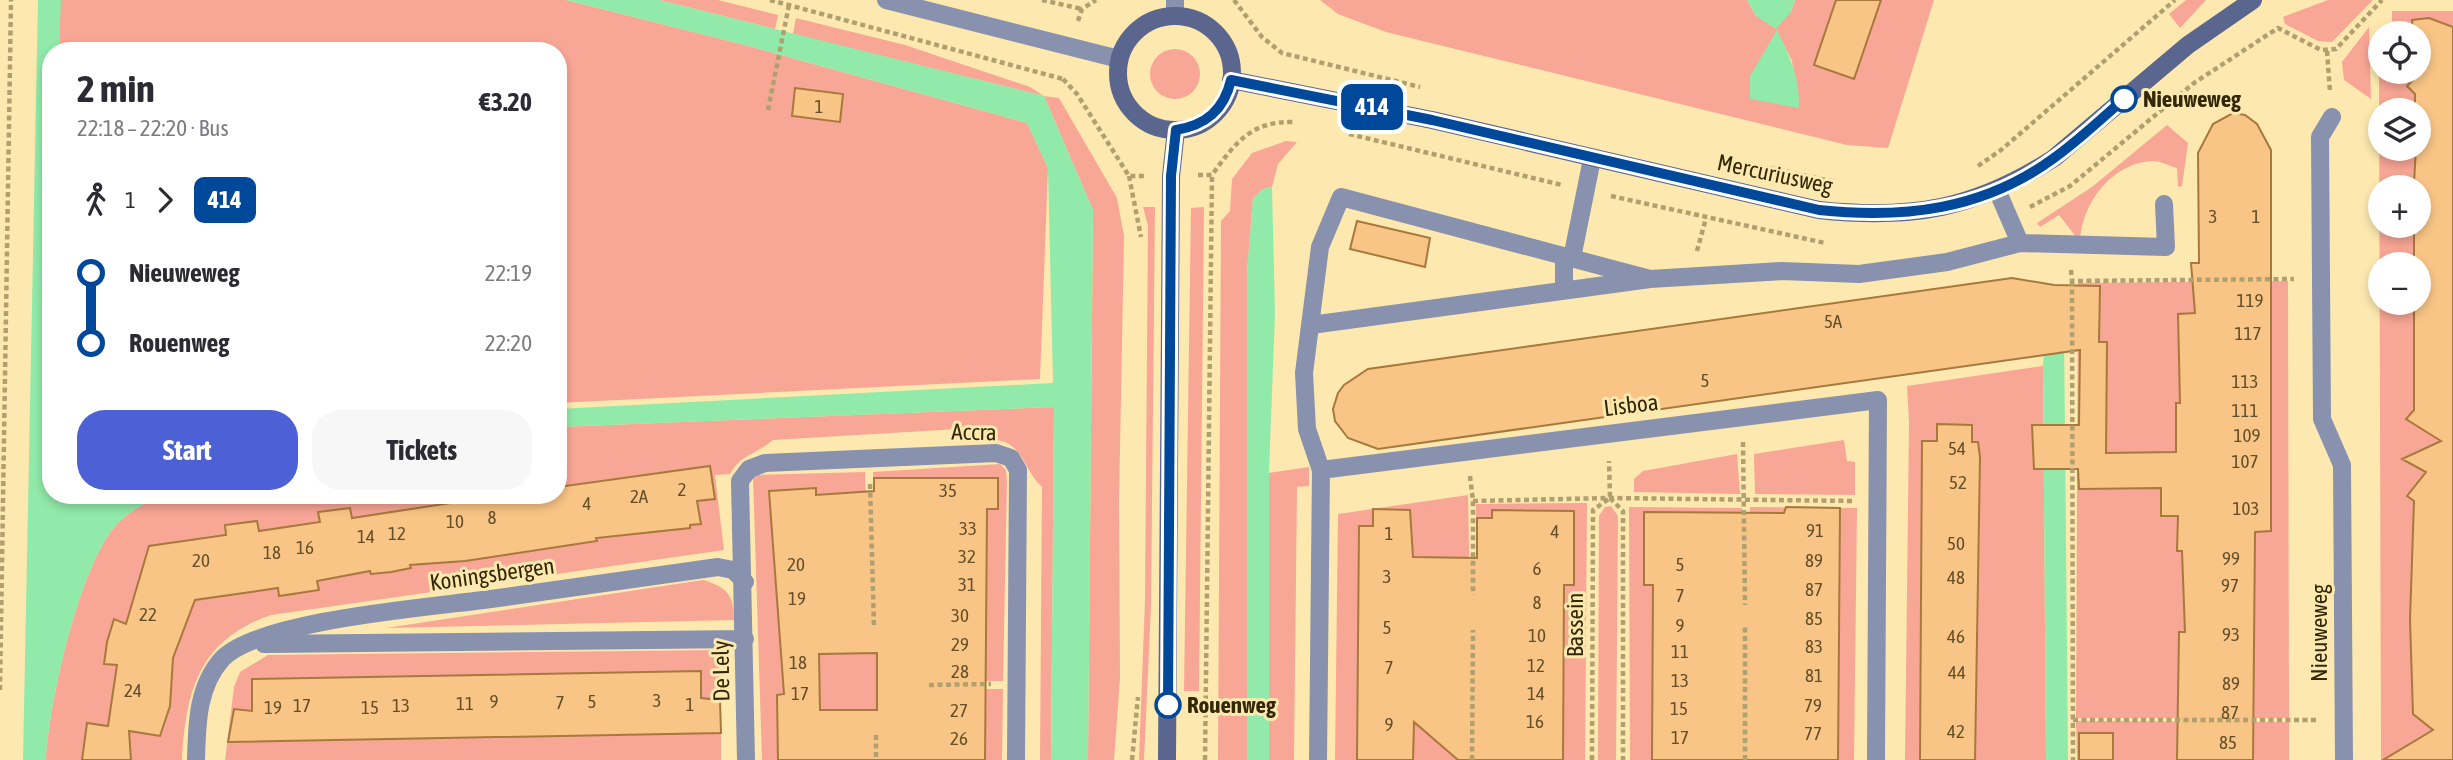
<!DOCTYPE html>
<html lang="en">
<head>
<meta charset="utf-8">
<style>
	:root { --surface:#fff; --page:#f7f7f7; --text:#2b2b33; --muted:#7c7c81; --accent:#4d61d6 }
	body { margin:0; font-family:"Asap Condensed",sans-serif; background:var(--page); color:var(--text); height:100vh; display:flex; flex-direction:column; font-size:26px; white-space:nowrap }
	* { box-sizing:border-box; margin:0 }
	p { font-size:23px; color:var(--muted) }
	.icon { flex:none; width:38px; height:38px; fill:none; stroke:currentColor; stroke-width:2; stroke-linecap:round; stroke-linejoin:round }
	.map { position:relative; flex:1; overflow:hidden }
	.details { position:absolute; left:42px; top:42px; width:525px; height:462px; display:flex; flex-direction:column; background:var(--surface); border-radius:28px; box-shadow:0 4px 10px #0003 }
	.details>* { flex:none }
	.badge { padding:0 14px; border-radius:10px; font-size:24px; line-height:46px }
	.buttons { position:absolute; left:2368px; top:21px; display:grid; gap:14px }
	.buttons a { display:grid; place-items:center; width:63px; height:63px; border-radius:50%; background:var(--surface); box-shadow:0 4px 10px #0003; font-size:35px }
	.map>.badge { position:absolute; translate:-50% -50%; box-shadow:0 0 0 4px #fff }
	.legs { display:flex; align-items:center; gap:10px; height:77px; padding:0 35px; font-size:23px }
	.legs p { margin-inline-start:auto }
	.summary { display:flex; align-items:center; justify-content:space-between; height:119px; padding:0 35px }
	h1 { font-size:38px; font-weight:700; line-height:52px }
	.button { display:flex; gap:14px; margin-top:auto; padding:14px 35px }
	.button a { flex:1; height:80px; border-radius:28px; background:var(--accent); color:#fff; font-size:28px; font-weight:700; line-height:80px; text-align:center }
	.button a+a { background:var(--page); color:var(--text) }
	ul { padding:0 35px; list-style:none }
	li { display:flex; align-items:center; gap:24px; height:70px; font-size:26px }
	li i { display:grid; place-items:center; width:10px; height:100%; margin:0 9px; background:currentColor }
	li i::after { content:''; width:18px; height:18px; margin:-9px; border:5px solid; border-radius:50%; background:var(--surface) }
	li p { margin-inline-start:auto }
	li:first-child i { background:linear-gradient(#0000 50%,currentColor 0) }
	li:last-child i { background:linear-gradient(currentColor 50%,#0000 0) }
	.map>svg:first-child { display:block }
	.green { fill:#f8a695; fill-rule:evenodd }
	.water { fill:#91eaa9 }
	.building { fill:#f9c586; stroke:#a7793c; stroke-width:2; fill-rule:evenodd }
	.lines { fill:none; stroke-linecap:round; stroke-linejoin:round }
	.path { stroke:#b0a070; stroke-width:4.5; stroke-dasharray:5 3.5; stroke-linecap:butt }
	.lane { stroke:#8891ad; stroke-width:18 }
	.street { stroke:#8891ad; stroke-width:18 }
	.secondary { stroke:#5a668e; stroke-width:18 }
	.line-1-casing { stroke:#fff; stroke-width:16 }
	.line-1 { stroke:#004899; stroke-width:10 }
	.stop-1-dot { fill:#fff; stroke:#004899; stroke-width:3.5 }
	.labels { text-anchor:middle; stroke-width:6; stroke-linejoin:round; paint-order:stroke }
	.number-label { font-size:19px; fill:#644f28 }
	.stop-label { font-size:23px; font-weight:bold; fill:#322808; stroke:#fde9af; text-anchor:start }
	.street-label { font-size:23px; fill:#322808; stroke:#fde9af }
</style>
</head>
<body>
<div class="map">
<svg width="2453" height="760" viewBox="0 0 2453 760">
	<rect width="100%" height="100%" fill="#fde9af"/>
	<!-- green -->
	<path class="green" d="M60 0H566L741 44 1027 123 1048 168 1040 379 558 403V51H59Z
		M659 0H718L778 15 775 29Z
		M1320 0H1747L1756 16 1791 12 1795 0H1934L1888 148 1847 145 1386 32 1338 14ZM1777 31 1792 61 1799 108 1794 106Z
		M2186 0H2206L2180 28 2169 14Z
		M2328 0H2373L2332 42 2318 41 2285 24 2283 17Z
		M2392 11H2453V760H2381L2379 75 2418 72V33H2392ZM2380 110H2418V149H2380ZM2380 187H2418V226H2380ZM2380 264H2418V303H2380Z
		M796 18 905 45 1030 87 1044 96 1059 98 1117 198 1124 236 1119 502 1120 678 1114 760H1088L1093 210 1044 96 793 34Z
		M2369 27 2371 99 2344 80 2342 62Z
		M1150 74a25 25 0 1 1 50 0a25 25 0 1 1-50 0Z
		M2167 125 2188 143 2182 186 2178 187 2177 168C2169 166 2159 160 2151 161 2110 164 2081 205 2080 242L2059 215 2040 227 2037 223 2092 187Z
		M1286 141 1297 142 1278 164 1272 187 1263 189 1253 198 1247 272V760H1218L1221 221 1230 211 1232 179 1252 153Z
		M1143 207H1155L1151 606 1144 760H1139L1145 600 1148 226Z
		M1204 207 1199 691H1184L1191 208Z
		M2288 281 2289 718H2076L2078 283Z
		M2043 366 2046 760H1905L1909 422 1907 386Z
		M1054 407 1051 760H1040L1042 487C1022 469 1023 436 986 440L975 428 773 440C757 454 741 454 730 474L715 475 724 550 271 615C199 640 186 690 182 760H46C49 702 78 575 112 530 124 514 142 505 159 495H558V427Z
		M1844 440 1847 461 1855 462V495L1755 494 1754 454Z
		M1737 454 1740 494 1634 492V479L1643 471Z
		M1000 464 1006 470 1007 482 1003 681H926V689H1003L1002 760H762L753 475 865 472 869 631H877L873 472Z
		M1309 467V486L1297 487 1294 760H1269V473Z
		M1468 495 1470 598H1476V504L1587 503 1585 760H1335L1338 514Z
		M1611 506 1618 516 1616 760H1598L1599 516 1605 507Z
		M1629 507 1742 508V608H1749L1750 507 1857 508 1854 760H1630Z
		M703 580C727 587 734 595 734 620L386 628Z
		M721 650V760H225L234 687 240 672 268 655Z
		M2076 721 2289 722V760H2077Z"/>
	<!-- water -->
	<path class="water" d="M38 0H61L59 51H51V495H159C142 505 124 514 112 530 78 575 49 702 46 760H23Z
		M566 0H659L1044 96 1093 210 1088 760H1051L1054 407 558 427V409L1053 383 1048 168 1027 123 741 44Z
		M1747 0H1795L1791 12 1776 29 1756 16Z
		M1777 30C1790 57 1800 78 1799 108L1750 99V76Z
		M1272 187 1275 313 1269 473V760H1247V272L1253 198 1263 189Z
		M2046 311 2064 325 2068 760H2046L2043 366Z"/>
	<!-- building -->
	<path class="building" d="M1836 0H1881L1854 79 1814 65Z
		M2429 18 2453 27V760H2383L2433 730 2413 714 2410 620 2414 501 2407 496 2426 472 2402 459 2441 441 2406 419 2414 410V303H2418V264H2414V226H2418V187L2414 184 2418 110H2415V94L2407 86 2415 78 2414 72H2418V33H2413L2412 20Z
		M795 88 843 94 840 122 792 116Z
		M2233 113 2245 115 2257 124 2271 150V531L2255 532 2253 760H2177L2179 632H2185L2182 551H2177L2178 516H2161V488L2079 489 2078 469H2034L2032 425H2079L2080 350 1378 449 1348 438 1335 421 1333 409 1338 393 1344 385 1368 369 2012 278 2054 285 2100 286 2099 342H2107L2106 453 2176 452V403H2180L2178 314 2195 313 2191 263H2199L2198 153 2213 124Z
		M1357 221 1430 238 1425 267 1350 249Z
		M1937 424 1972 425V442H1978L1980 457 1975 760H1920L1922 441H1937Z
		M710 466 715 499 697 501 701 524 690 525V528L596 538 597 541 465 561 410 565 411 568 391 572 371 574 370 571 317 581 319 590 279 596 278 588 195 600 173 658 170 706 160 736 129 731 131 760H82L87 723 108 726 117 665 104 664 107 642 114 619 126 624 149 546 226 535 225 525 257 521 259 531 320 522 318 512 350 508 352 518 503 495H558V487Z
		M874 478H998V509H987L985 760H778L777 695 784 694 769 491 816 488V495L874 491ZM877 653V710H820L819 654Z
		M1786 507 1840 508 1838 760H1652L1653 585H1644V512L1784 513Z
		M1373 509 1410 510 1413 557 1477 558V518H1492V510L1574 511V585H1564L1563 760H1458L1414 722 1413 760H1357L1359 526H1373Z
		M701 671V698L720 700 721 733 228 742 234 709 252 711V679Z
		M2079 733H2113V760H2079Z"/>
	<g class="lines">
		<!-- path -->
		<path class="path" d="M770 0 1063 79
			M1042 0 1082 9
			M1234 0 1262 37 1282 53 1420 87
			M1078 21 1082 9 1096 0
			M2327 51 2330 92
			M1063 79 1077 94 1129 176H1147
			M768 110 789 5
			M1349 134 1562 185
			M1978 166 2001 150 2175 0
			M1770 168 1836 182
			M1198 175H1212C1235 143 1251 121 1293 122
			M1129 176 1141 237
			M1611 196 1825 243
			M2030 207 2070 186 2194 83 2278 28 2321 50 2336 49 2382 0
			M1697 251 1706 218
			M2071 270 2072 281 2294 279
			M2072 281 2073 760
			M1743 442 1745 605
			M1470 476 1473 501V595
			M870 484 874 627
			M1610 498 1623 511V760
			M1473 501 1610 498 1854 501
			M929 685 991 684
			M0 690 11 0
			M2073 720H2317
			M876 735V760
			M1132 760 1138 697
			M1205 760 1212 175
			M1472 760 1473 630
			M1592 760 1593 510 1610 498 1609 461
			M1745 760V627"/>
		<!-- lane -->
		<path class="lane" d="M1997 190 2020 243
			M1572 258 1592 159
			M1650 279 1782 271 1859 274 1947 262 2020 243 2166 247 2164 204
			M1564 291V256
			M1311 325 1650 279 1341 197 1320 247 1304 373 1307 429 1321 470"/>
		<!-- street -->
		<path class="street" d="M886 0 1119 59
			M1175 15V0
			M2332 117 2320 137 2322 419 2342 465 2344 760
			M264 644 745 639
			M196 760C197 725 197 687 222 659 258 620 434 607 491 599 566 589 642 578 718 567L733 570 745 582
			M746 760 740 481 749 469 765 463 996 453 1011 458 1018 470 1016 760
			M1318 760 1321 470 1878 400 1876 760"/>
		<!-- secondary -->
		<path class="secondary" d="M1118 73a57 57 0 1 1 114 0a57 57 0 1 1-114 0Z
			M1231 80 1432 120 1819 210C1912 220 1975 209 2054 158L2188 45 2253 0
			M1167 760 1171 176 1176 130"/>
	</g>
	<g class="lines">
		<!-- line-1 casing -->
		<g class="line-1-casing">
			<path id="line-1" d="M1168 705 1171 176 1176 130C1206 125 1224 110 1231 80L1432 120 1819 210C1904 219 1983 210 2054 158 2079 140 2101 119 2124 99"/>
		</g>
		<!-- line-1 -->
		<use href="#line-1" class="line-1"/>
	</g>
	<!-- markers -->
	<g class="stop-1-dot">
		<circle cx="2124" cy="99" r="12"/>
		<circle cx="1168" cy="705" r="12"/>
	</g>
	<g class="labels">
		<!-- number labels -->
		<g class="number-label">
			<text x="819" y="113">1</text>
			<text x="2213" y="223">3</text>
			<text x="2256" y="223">1</text>
			<text x="2250" y="307">119</text>
			<text x="1833" y="328">5A</text>
			<text x="2248" y="340">117</text>
			<text x="1705" y="387">5</text>
			<text x="2245" y="388">113</text>
			<text x="2245" y="417">111</text>
			<text x="2247" y="442">109</text>
			<text x="1957" y="455">54</text>
			<text x="2245" y="468">107</text>
			<text x="1958" y="489">52</text>
			<text x="682" y="496">2</text>
			<text x="948" y="497">35</text>
			<text x="639" y="503">2A</text>
			<text x="587" y="510">4</text>
			<text x="2246" y="515">103</text>
			<text x="492" y="524">8</text>
			<text x="455" y="528">10</text>
			<text x="968" y="535">33</text>
			<text x="1815" y="537">91</text>
			<text x="1555" y="538">4</text>
			<text x="397" y="540">12</text>
			<text x="1389" y="540">1</text>
			<text x="366" y="543">14</text>
			<text x="1956" y="550">50</text>
			<text x="305" y="554">16</text>
			<text x="272" y="559">18</text>
			<text x="967" y="563">32</text>
			<text x="2231" y="565">99</text>
			<text x="201" y="567">20</text>
			<text x="1814" y="567">89</text>
			<text x="796" y="571">20</text>
			<text x="1680" y="571">5</text>
			<text x="1537" y="575">6</text>
			<text x="1387" y="583">3</text>
			<text x="1956" y="584">48</text>
			<text x="967" y="591">31</text>
			<text x="2230" y="592">97</text>
			<text x="1814" y="596">87</text>
			<text x="1680" y="602">7</text>
			<text x="797" y="605">19</text>
			<text x="1537" y="609">8</text>
			<text x="148" y="621">22</text>
			<text x="960" y="622">30</text>
			<text x="1814" y="625">85</text>
			<text x="1680" y="632">9</text>
			<text x="1387" y="634">5</text>
			<text x="2231" y="641">93</text>
			<text x="1537" y="642">10</text>
			<text x="1956" y="643">46</text>
			<text x="960" y="651">29</text>
			<text x="1814" y="653">83</text>
			<text x="1680" y="658">11</text>
			<text x="798" y="669">18</text>
			<text x="1536" y="672">12</text>
			<text x="1389" y="674">7</text>
			<text x="960" y="678">28</text>
			<text x="1957" y="679">44</text>
			<text x="1814" y="682">81</text>
			<text x="1680" y="687">13</text>
			<text x="2231" y="690">89</text>
			<text x="133" y="697">24</text>
			<text x="800" y="700">17</text>
			<text x="1536" y="700">14</text>
			<text x="657" y="707">3</text>
			<text x="494" y="708">9</text>
			<text x="592" y="708">5</text>
			<text x="560" y="709">7</text>
			<text x="465" y="710">11</text>
			<text x="690" y="711">1</text>
			<text x="302" y="712">17</text>
			<text x="401" y="712">13</text>
			<text x="1813" y="712">79</text>
			<text x="273" y="714">19</text>
			<text x="370" y="714">15</text>
			<text x="1679" y="715">15</text>
			<text x="959" y="717">27</text>
			<text x="2230" y="719">87</text>
			<text x="1535" y="728">16</text>
			<text x="1389" y="731">9</text>
			<text x="1956" y="738">42</text>
			<text x="1813" y="740">77</text>
			<text x="1680" y="744">17</text>
			<text x="959" y="745">26</text>
			<text x="2228" y="749">85</text>
		</g>
		<!-- stop labels -->
		<g class="stop-label">
			<text x="2143" y="107">Nieuweweg</text>
			<text x="1187" y="713">Rouenweg</text>
		</g>
		<!-- street labels -->
		<g class="street-label">
			<text transform="translate(1775 174) rotate(12)" y="8">Mercuriusweg</text>
			<text transform="translate(1631 405) rotate(-7)" y="8">Lisboa</text>
			<text transform="translate(974 432) rotate(1)" y="8">Accra</text>
			<text transform="translate(492 574) rotate(-8)" y="8">Koningsbergen</text>
			<text transform="translate(1575 625) rotate(-90)" y="8">Bassein</text>
			<text transform="translate(2319 633) rotate(-90)" y="8">Nieuweweg</text>
			<text transform="translate(721 671) rotate(-91)" y="8">De Lely</text>
		</g>
	</g>
</svg>
<div class="buttons">
<a><svg class="icon" aria-label="locate" viewBox="0 0 24 24"><circle cx="12" cy="12" r="6"/><path d="M12 2v4M12 18v4M2 12h4M18 12h4"/></svg></a>
<a><svg class="icon" aria-label="layers" viewBox="0 0 24 24"><path d="M12 4l9 5-9 5-9-5zM3 14l9 5 9-5"/></svg></a>
<a>+</a>
<a>−</a>
</div>
<b class="badge" style="left:1372px;top:107px;background:#004899;color:#fff">414</b>
<section class="details">
<div class="summary"><div><h1>2 min</h1><p>22:18 – 22:20 · Bus</p></div><b>€3.20</b></div>
<div class="legs"><svg class="icon" aria-label="walk" viewBox="0 0 24 24"><circle cx="13" cy="4" r="2"/><path d="M13 8l-2 6 4 7M11 14l-3 7M7 12l3-4h3l4 4"/></svg>1<svg class="icon" aria-label="forward" viewBox="0 0 24 24"><path d="M9 5l7 7-7 7"/></svg><b class="badge" style="background:#004899;color:#fff">414</b></div>
<ul>
<li><i style="color:#004899"></i><b>Nieuweweg</b><p>22:19</p></li>
<li><i style="color:#004899"></i><b>Rouenweg</b><p>22:20</p></li>
</ul>
<div class="button"><a>Start</a><a>Tickets</a></div>
</section>
</div>
</body>
</html>
